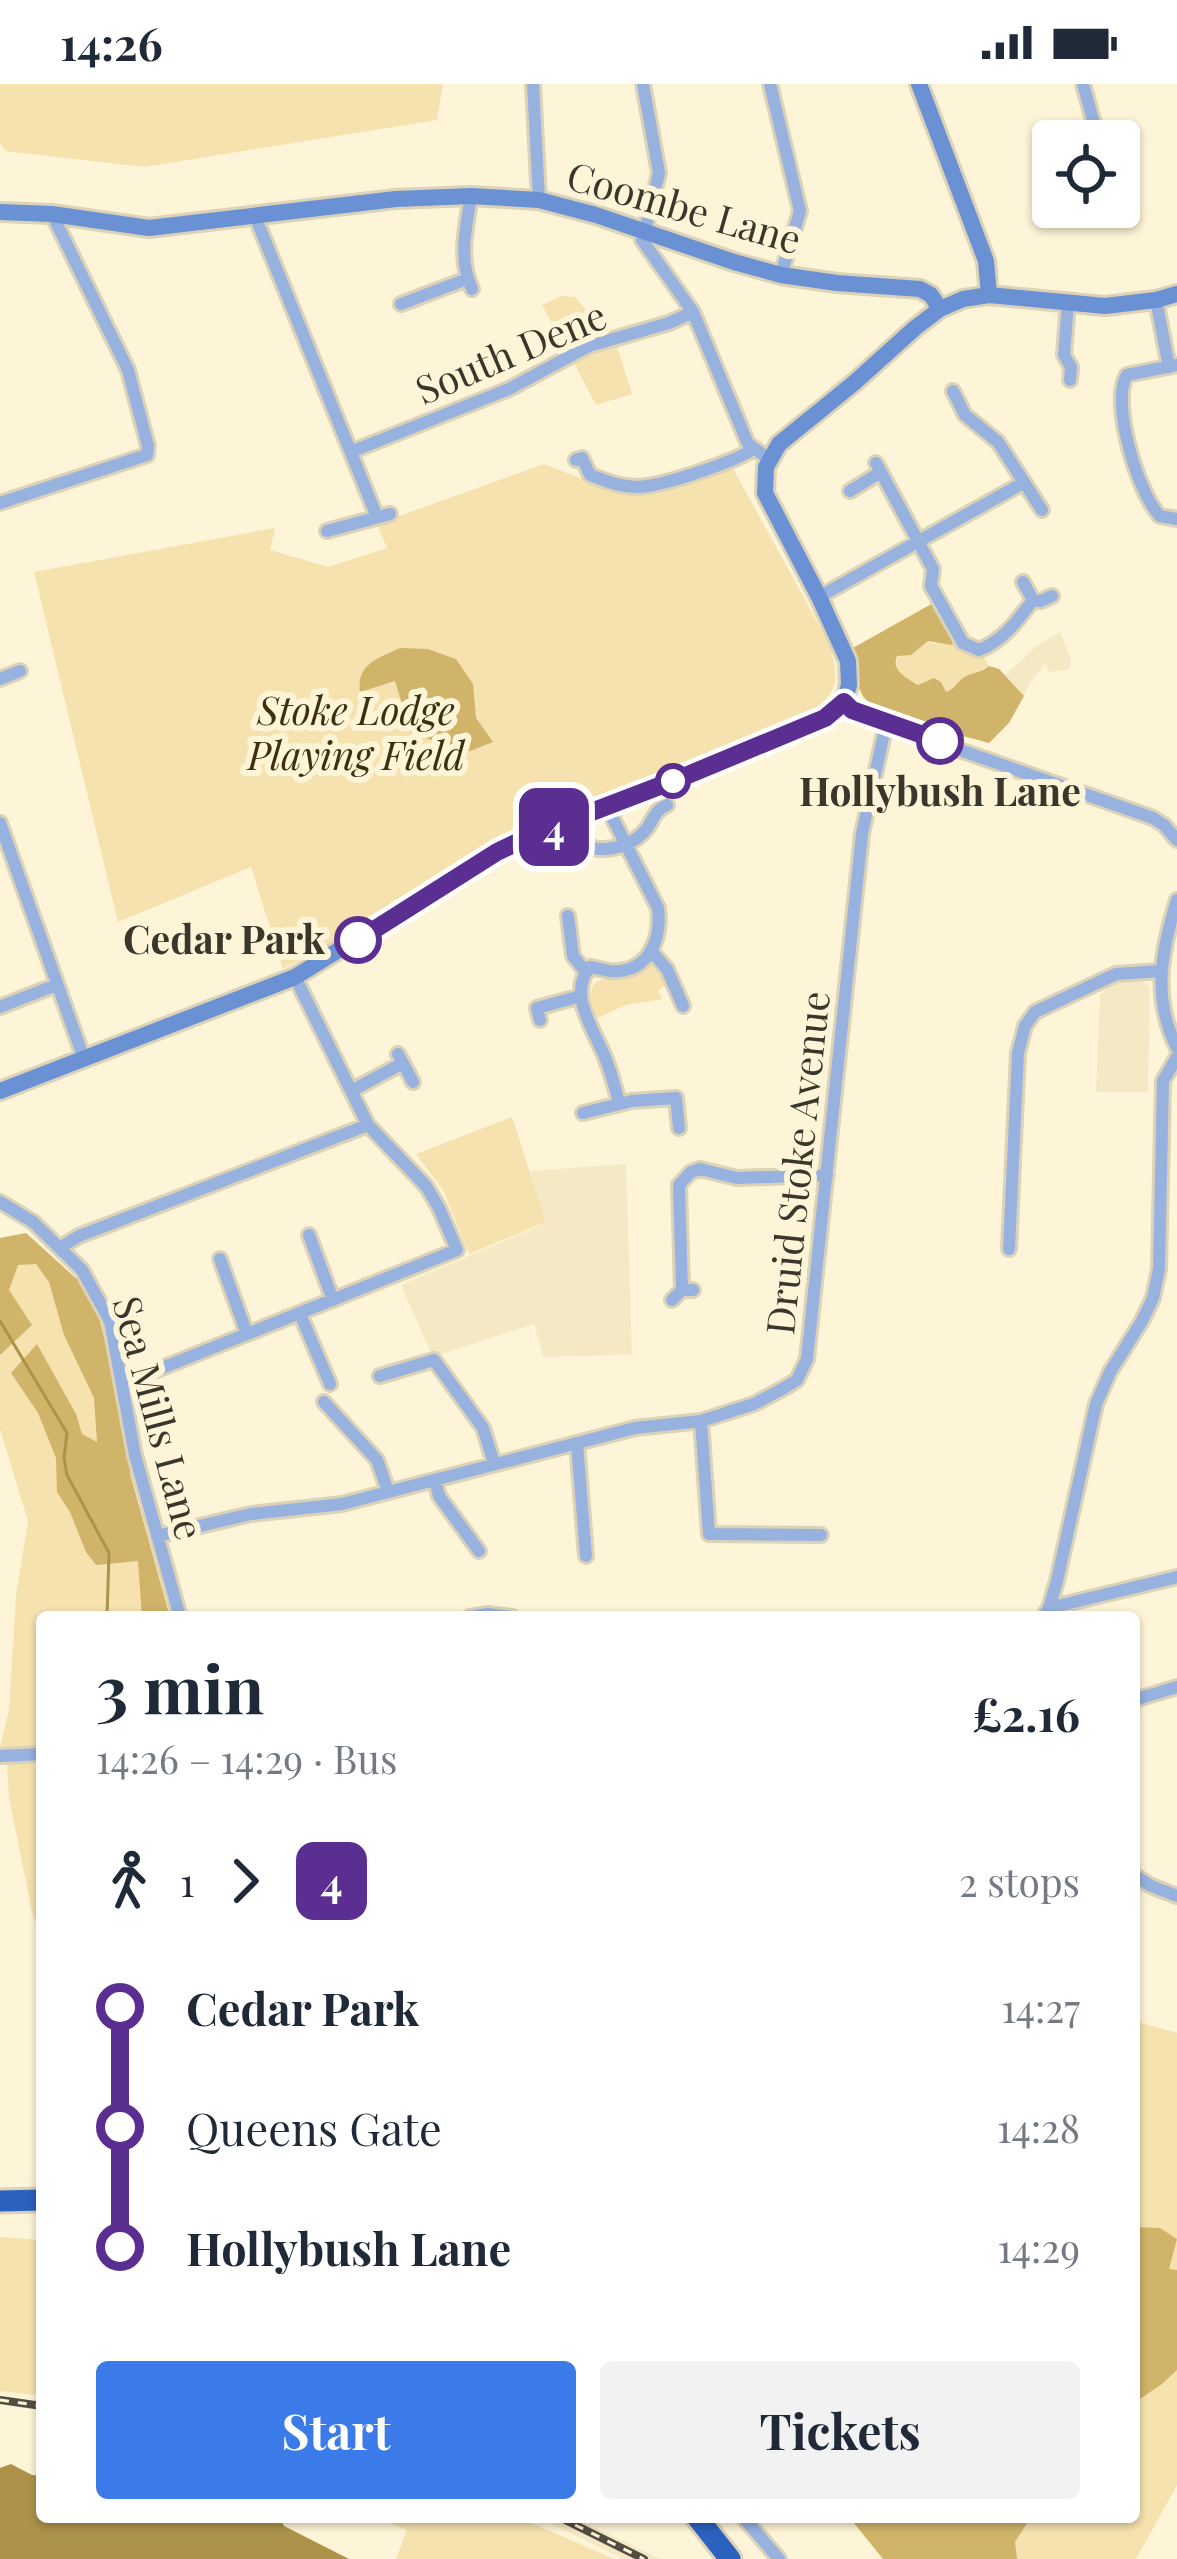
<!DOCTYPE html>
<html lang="en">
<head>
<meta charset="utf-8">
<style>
	:root { --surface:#fff; --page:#f2f2f3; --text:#1f2937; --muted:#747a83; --accent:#3b7ae9 }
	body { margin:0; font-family:"Playfair Display",serif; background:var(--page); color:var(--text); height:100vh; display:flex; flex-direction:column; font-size:45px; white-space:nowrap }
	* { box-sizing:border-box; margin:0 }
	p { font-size:39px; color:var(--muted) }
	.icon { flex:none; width:66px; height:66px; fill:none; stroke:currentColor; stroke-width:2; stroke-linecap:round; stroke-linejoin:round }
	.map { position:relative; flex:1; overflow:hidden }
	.sheet { position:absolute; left:36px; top:1527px; width:1104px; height:912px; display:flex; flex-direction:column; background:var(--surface); border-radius:12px; box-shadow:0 3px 9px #0004 }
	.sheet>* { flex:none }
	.badge { padding:0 24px; border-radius:18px; font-size:42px; line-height:78px }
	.controls { position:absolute; left:1032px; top:36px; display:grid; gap:24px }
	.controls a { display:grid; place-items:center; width:108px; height:108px; border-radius:12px; background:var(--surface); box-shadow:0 3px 9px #0004; font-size:60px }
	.map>.badge { position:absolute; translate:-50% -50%; box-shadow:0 0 0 6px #fff }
	.legs { display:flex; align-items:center; gap:18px; height:132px; padding:0 60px; font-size:39px }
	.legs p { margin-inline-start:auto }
	.head { display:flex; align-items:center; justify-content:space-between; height:204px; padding:0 60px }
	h1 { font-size:66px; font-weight:700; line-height:90px }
	.cta { display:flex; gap:24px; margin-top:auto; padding:24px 60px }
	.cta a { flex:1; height:138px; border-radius:12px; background:var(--accent); color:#fff; font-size:48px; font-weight:700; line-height:138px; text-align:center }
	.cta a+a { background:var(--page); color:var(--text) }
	ul { padding:0 60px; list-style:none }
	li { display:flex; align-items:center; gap:42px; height:120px; font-size:45px }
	li i { display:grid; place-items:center; width:18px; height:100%; margin:0 15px; background:currentColor }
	li i::after { content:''; width:30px; height:30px; margin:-15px; border:9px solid; border-radius:50%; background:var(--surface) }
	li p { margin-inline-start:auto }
	li:first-child i { background:linear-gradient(#0000 50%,currentColor 0) }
	li:last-child i { background:linear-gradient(currentColor 50%,#0000 0) }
	.status { display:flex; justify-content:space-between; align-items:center; height:84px; padding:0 60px; background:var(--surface); direction:ltr }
	.status svg { height:33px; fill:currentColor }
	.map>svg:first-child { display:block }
	.built { fill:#f5e8c5 }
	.green { fill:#f5e2af }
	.forest { fill:#cfb46a }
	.water { fill:#ad9349 }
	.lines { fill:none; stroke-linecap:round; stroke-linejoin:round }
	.stream { stroke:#ad9349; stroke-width:3 }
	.street-casing { stroke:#dbd2b8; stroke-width:18 }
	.secondary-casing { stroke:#dbd2b8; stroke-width:22 }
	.highway-casing { stroke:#dbd2b8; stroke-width:27 }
	.street { stroke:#97b2df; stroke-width:12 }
	.secondary { stroke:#6a91d3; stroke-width:16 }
	.highway { stroke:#2b61bf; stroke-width:21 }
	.rail-casing { stroke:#524d41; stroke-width:8 }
	.rail { stroke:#fef4d7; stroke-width:3; stroke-dasharray:9; stroke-linecap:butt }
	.line-1-casing { stroke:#fff; stroke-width:27 }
	.line-1 { stroke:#5b2e91; stroke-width:18 }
	.stop-1-dot { fill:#fff; stroke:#5b2e91; stroke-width:6 }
	.labels { text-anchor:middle; stroke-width:12; stroke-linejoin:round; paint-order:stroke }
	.street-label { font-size:39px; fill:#3a362c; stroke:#fef4d7 }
	.park-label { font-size:39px; font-style:italic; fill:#3c310f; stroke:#fef4d7 }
	.stop-label { font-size:39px; font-weight:bold; fill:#3a362c; stroke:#fef4d7 }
</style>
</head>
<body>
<div class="status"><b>14:26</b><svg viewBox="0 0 49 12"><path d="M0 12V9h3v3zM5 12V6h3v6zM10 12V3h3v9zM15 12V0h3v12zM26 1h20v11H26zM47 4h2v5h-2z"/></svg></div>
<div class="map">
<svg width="1177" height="2475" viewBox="0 0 1177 2475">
	<rect width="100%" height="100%" fill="#fef4d7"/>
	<!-- built -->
	<path class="built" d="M1060 548 1071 576 1070 583 1068 586 1050 588 1045 580 1029 600 1024 612 1005 591 1037 562Z
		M1133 896H1142L1150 903 1148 1008H1096L1100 911 1112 900Z
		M626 1080 632 1271 543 1273 534 1240 433 1273 401 1201 546 1139 530 1087Z
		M537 2433H572L661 2475H624Z"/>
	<!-- green -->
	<path class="green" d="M0 0H443L437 36 144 83 5 67 0 58Z
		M561 212 575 213 606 250 566 266 542 221Z
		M617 262 632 310 596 321 573 277Z
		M544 380 607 405 636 409 731 381 830 561C836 587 842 605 818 622L674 685 528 742 325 864 283 885 251 783 118 838 34 488 275 444 270 466 328 483 387 464 377 440Z
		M956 551 982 570 989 582 959 597 952 606 946 608 928 596 919 601C906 594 891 587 898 572L928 557 934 560Z
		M654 879 660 884 668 900 658 906 662 915 626 921 597 934C573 876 627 905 654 879Z
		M512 1033 546 1138 469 1170 443 1106 416 1070Z
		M26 1149 79 1197 99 1233 115 1299 131 1393 170 1533H42V1935L37 1920 40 1851 32 1828 9 1713 7 1680 0 1663 9 1626 16 1511 28 1437 0 1345V1154Z
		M1134 1937 1177 1949V2401L1136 2475H885L909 2433H1134Z
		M0 2153 42 2156V2312L0 2307Z
		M374 2433H518L614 2475H396L407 2446Z"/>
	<!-- forest -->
	<path class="forest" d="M935 518 956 551 952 561 928 557 911 571 897 572C891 587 907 594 918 601L934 594 941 598 946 608C955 605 956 599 963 594 972 588 981 589 989 582L999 585 1024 612 1009 639 989 659C962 651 876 634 863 612 855 599 854 580 851 565Z
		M400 564 428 565 456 575 473 600 476 634 493 658 460 671 454 664 411 649 395 597 360 608C356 580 379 574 400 564Z
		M26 1149 79 1197 99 1233 115 1299 131 1393 170 1533H142L138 1477 96 1481 86 1468 70 1428 57 1408 56 1374 38 1329 11 1289 37 1260 76 1330 82 1350 97 1358 94 1314 64 1251 49 1198 36 1180 18 1181 9 1206 32 1241 0 1271V1154Z
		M1134 2143 1160 2144 1177 2155 1169 2185 1177 2186V2286L1162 2300 1134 2319Z
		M849 2433H1031L1015 2458 1017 2475H883Z"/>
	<!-- water -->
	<path class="water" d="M11 2380 32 2391 42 2392V2433H279L284 2442 349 2475H0V2384Z"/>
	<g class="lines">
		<!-- stream -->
		<path class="stream" d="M0 1237 67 1349 64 1374 67 1391 109 1469 107 1533"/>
		<!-- street casing -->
		<g class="street-casing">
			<path id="street" d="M533 0 539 116
				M643 0 659 89 645 147
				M770 0 800 127 781 191
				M1083 0 1099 57
				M471 112C466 144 458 175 472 205
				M255 132 377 433
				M643 147 642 156 693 228 748 360 769 375
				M1156 216 1169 283
				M1068 218 1064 271 1071 283 1070 296
				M401 220 467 195
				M1177 281 1127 291C1110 317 1138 410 1160 432L1177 435
				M953 307 965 331 998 358 1042 426
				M353 367 509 305 589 262 669 239 693 228
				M576 376 582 374 590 391C606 397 620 403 638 403 663 402 731 379 752 366
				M876 379 933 485 931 502 963 559 979 566C1004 556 1017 537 1033 516
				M850 407 881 388
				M0 419 147 371 148 362 128 286 52 130
				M327 447 390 430
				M1023 498 1033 516 1041 517 1052 512
				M819 513 1023 399
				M0 595 20 587
				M844 618 852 626 886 640 1153 734 1164 741 1177 756
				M607 723 658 824C662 856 648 890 610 887 603 886 597 884 590 883 567 909 594 946 605 973 611 988 615 1003 619 1019
				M0 739 84 975
				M581 754 593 764C612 768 636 760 648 743 655 732 655 727 667 721
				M1177 816C1161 868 1152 914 1177 964
				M568 832 573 872 585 887
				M652 868 667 885 683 922
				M0 923 56 901
				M540 936 537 924 581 912
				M398 970 413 998
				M351 1007 403 979
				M583 1029 632 1017 676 1014 679 1044
				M0 1118 33 1138 82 1186 110 1237 135 1371 180 1533
				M309 1151 333 1216
				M61 1163 79 1152 368 1041
				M1009 1165 1018 969 1025 942 1035 928 1116 890 1160 887
				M220 1175 247 1250
				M682 1206 679 1101 691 1088 700 1085 737 1094 827 1091
				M672 1216 682 1206H693
				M300 1230 330 1300
				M380 1292 434 1276 483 1344 494 1379
				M122 1300 457 1166 439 1124 426 1102 368 1041 295 893
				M324 1318 377 1376 388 1407
				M701 1337 709 1450 821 1451
				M577 1359 586 1472
				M435 1396 439 1412 479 1467
				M157 1452 251 1430 342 1420 635 1344 701 1337 754 1320 784 1304 797 1296 807 1275 862 750 886 640
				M1049 1524 1177 1493
				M470 1533 488 1530 512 1533
				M1043 1533 1049 1524 1057 1497 1096 1320 1110 1288 1142 1237 1153 1214 1159 1185 1163 997 1177 973
				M1134 1616 1177 1603
				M0 1672 42 1670
				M1134 1791 1151 1802 1177 1812
				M743 2433 779 2475"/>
		</g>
		<!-- secondary casing -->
		<g class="secondary-casing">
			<path id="secondary" d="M919 0 986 177 989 211
				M0 128 52 130 149 144 396 115 471 112 539 116 596 131 734 178 781 191 837 199 920 205 931 211 940 225
				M0 1007 295 893 497 768 534 750 683 693 836 626 844 618 849 601 848 577 819 513 765 409 766 383 779 360 854 299 915 244 940 225 963 215 989 211 1105 222 1156 216 1177 210"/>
		</g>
		<!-- highway casing -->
		<g class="highway-casing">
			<path id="highway" d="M0 2117 42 2116
				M697 2433 730 2475"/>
		</g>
		<!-- street -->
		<use href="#street" class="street"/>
		<!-- secondary -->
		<use href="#secondary" class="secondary"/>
		<!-- highway -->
		<use href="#highway" class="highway"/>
		<!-- rail casing -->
		<g class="rail-casing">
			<path id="rail" d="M0 2316 42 2322
				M559 2433 644 2475"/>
		</g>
		<!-- rail -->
		<use href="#rail" class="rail"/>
	</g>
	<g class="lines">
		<!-- line-1 casing -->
		<g class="line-1-casing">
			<path id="line-1" d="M358 856 497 768 534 750 683 693 825 634 844 618 852 626 940 657"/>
		</g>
		<!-- line-1 -->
		<use href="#line-1" class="line-1"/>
	</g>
	<!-- markers -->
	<g class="stop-1-dot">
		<circle cx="940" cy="657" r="21"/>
		<circle cx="673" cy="697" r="15"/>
		<circle cx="358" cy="856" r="21"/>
	</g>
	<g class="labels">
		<!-- street labels -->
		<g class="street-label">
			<text transform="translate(684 124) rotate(16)" y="14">Coombe Lane</text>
			<text transform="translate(511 269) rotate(-23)" y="14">South Dene</text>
			<text transform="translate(798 1079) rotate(-84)" y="14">Druid Stoke Avenue</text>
			<text transform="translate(158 1334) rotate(75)" y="14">Sea Mills Lane</text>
		</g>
		<!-- park labels -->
		<g class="park-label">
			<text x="356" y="641">Stoke Lodge<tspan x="356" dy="45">Playing Field</tspan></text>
		</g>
		<!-- stop labels -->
		<g class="stop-label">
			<text x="940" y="722">Hollybush Lane</text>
			<text x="325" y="870" text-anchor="end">Cedar Park</text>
		</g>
	</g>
</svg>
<div class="controls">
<a><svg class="icon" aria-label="locate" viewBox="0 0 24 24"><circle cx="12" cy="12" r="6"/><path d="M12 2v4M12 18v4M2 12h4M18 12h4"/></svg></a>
</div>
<b class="badge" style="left:554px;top:743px;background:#5b2e91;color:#fff">4</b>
<section class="sheet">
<div class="head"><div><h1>3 min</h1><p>14:26 – 14:29 · Bus</p></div><b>£2.16</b></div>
<div class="legs"><svg class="icon" aria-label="walk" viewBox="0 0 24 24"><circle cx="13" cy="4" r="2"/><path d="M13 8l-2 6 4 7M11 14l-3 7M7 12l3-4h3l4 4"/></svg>1<svg class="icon" aria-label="forward" viewBox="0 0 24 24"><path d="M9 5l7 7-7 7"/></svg><b class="badge" style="background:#5b2e91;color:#fff">4</b><p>2 stops</p></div>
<ul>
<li><i style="color:#5b2e91"></i><b>Cedar Park</b><p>14:27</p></li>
<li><i style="color:#5b2e91"></i><span>Queens Gate</span><p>14:28</p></li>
<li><i style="color:#5b2e91"></i><b>Hollybush Lane</b><p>14:29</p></li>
</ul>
<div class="cta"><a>Start</a><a>Tickets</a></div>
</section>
</div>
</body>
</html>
